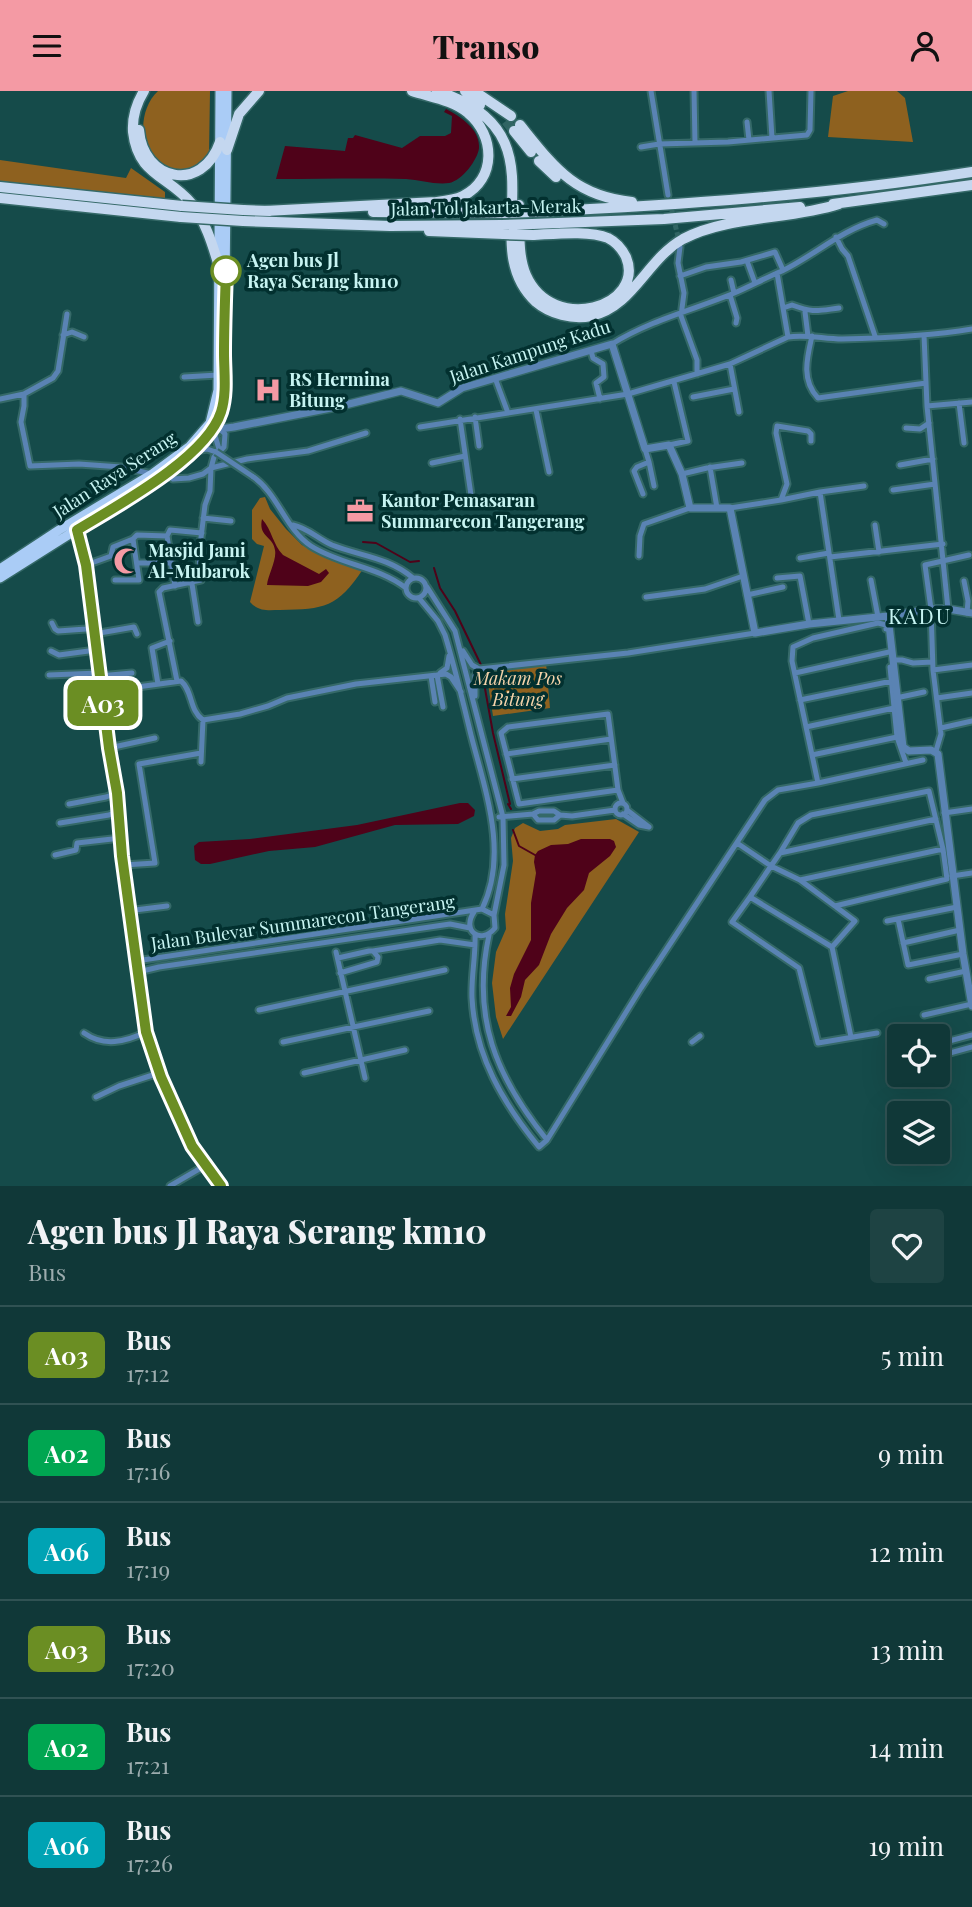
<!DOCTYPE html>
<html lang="en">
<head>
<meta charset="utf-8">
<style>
	:root { --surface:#103838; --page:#1e4343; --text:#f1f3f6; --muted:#9cacae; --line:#305253; --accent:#f49aa4 }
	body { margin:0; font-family:"Playfair Display",serif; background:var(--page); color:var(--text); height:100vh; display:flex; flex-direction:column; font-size:26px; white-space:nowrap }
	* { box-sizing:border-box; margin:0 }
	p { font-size:23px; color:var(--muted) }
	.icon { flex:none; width:38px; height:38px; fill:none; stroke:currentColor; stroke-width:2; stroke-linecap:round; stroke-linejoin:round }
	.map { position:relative; height:1095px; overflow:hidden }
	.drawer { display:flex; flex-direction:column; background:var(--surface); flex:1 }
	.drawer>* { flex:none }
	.badge { padding:0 14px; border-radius:10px; font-size:24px; line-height:46px }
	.buttons { position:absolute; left:887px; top:933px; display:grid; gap:14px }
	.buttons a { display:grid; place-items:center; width:63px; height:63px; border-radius:7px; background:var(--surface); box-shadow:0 7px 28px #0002,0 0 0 2px var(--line); font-size:35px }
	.map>.badge { position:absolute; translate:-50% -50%; box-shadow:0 0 0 4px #fff }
	.round { display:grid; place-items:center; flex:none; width:74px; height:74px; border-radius:7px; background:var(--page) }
	.headline { display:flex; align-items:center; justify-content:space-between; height:119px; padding:0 28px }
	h1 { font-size:33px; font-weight:800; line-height:52px }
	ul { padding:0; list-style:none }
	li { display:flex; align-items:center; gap:21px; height:98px; padding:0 28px; border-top:2px solid var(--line) }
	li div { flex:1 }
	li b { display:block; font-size:26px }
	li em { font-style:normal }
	li .badge { min-width:77px; font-weight:700; text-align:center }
	header { display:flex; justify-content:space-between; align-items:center; height:91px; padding:0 28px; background:var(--accent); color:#111; font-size:32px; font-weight:800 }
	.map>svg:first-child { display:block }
	.green { fill:#8e611f }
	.water { fill:#4f0219 }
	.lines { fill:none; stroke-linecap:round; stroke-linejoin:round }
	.stream { stroke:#4f0219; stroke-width:2 }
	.minor-tunnel { stroke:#306463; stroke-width:5; stroke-dasharray:5 2.5; stroke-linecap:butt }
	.motorway-tunnel { stroke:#306463; stroke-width:10; stroke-dasharray:10 5; stroke-linecap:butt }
	.minor-casing { stroke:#356968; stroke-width:9 }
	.tertiary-casing { stroke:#356968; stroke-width:10 }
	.primary-casing { stroke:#356968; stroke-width:12 }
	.trunk-casing { stroke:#356968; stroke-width:12 }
	.motorway-casing { stroke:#356968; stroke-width:13 }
	.minor { stroke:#5a83b3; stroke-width:5 }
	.tertiary { stroke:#5a83b3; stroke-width:7 }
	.primary { stroke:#8fc1fc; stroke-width:9 }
	.trunk { stroke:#aaccf6; stroke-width:9 }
	.motorway { stroke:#c4d7ef; stroke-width:10 }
	.minor-bridge-casing { stroke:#356968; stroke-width:9; stroke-linecap:butt }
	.motorway-bridge-casing { stroke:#356968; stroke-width:13; stroke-linecap:butt }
	.minor-bridge { stroke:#5a83b3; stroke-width:5 }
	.motorway-bridge { stroke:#c4d7ef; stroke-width:10 }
	.line-casing { stroke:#fff; stroke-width:16 }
	.line { stroke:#6b8e23; stroke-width:10 }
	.stop-dot { fill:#fff; stroke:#6b8e23; stroke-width:3.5 }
	.labels { text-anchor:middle; stroke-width:7; stroke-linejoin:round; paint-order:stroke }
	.street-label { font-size:18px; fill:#c7f4f2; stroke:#02302f }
	.stop-label { font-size:18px; font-weight:bold; fill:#c7f4f2; stroke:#02302f; text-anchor:start }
	.poi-label { font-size:18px; font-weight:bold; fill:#c7f4f2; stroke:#02302f; text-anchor:start }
	.park-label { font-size:18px; font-style:italic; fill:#f4d3aa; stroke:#02302f }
	.quarter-label { font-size:21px; letter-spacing:2px; fill:#c7f4f2; stroke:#02302f }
</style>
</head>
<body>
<header><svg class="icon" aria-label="menu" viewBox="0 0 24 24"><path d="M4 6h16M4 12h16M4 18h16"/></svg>Transo<svg class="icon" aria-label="person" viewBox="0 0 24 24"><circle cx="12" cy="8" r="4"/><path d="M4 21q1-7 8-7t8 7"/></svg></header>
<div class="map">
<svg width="972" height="1095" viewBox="0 0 972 1095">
	<rect width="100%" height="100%" fill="#154b4a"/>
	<!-- green -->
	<path class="green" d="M158 0H210L209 65C204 70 198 77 191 79 144 93 129 27 158 0Z
		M848 0H897L905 7 913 51 828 46 833 5Z
		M0 69 126 87 131 77 165 101V109L39 96 0 90Z
		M265 406 270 418 286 438 302 454 335 470 363 478C337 517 325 518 280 519 268 519 259 521 250 511L264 455 257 453 252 448V419L260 407Z
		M546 572 550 617 493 625 486 580Z
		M616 728 639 741 503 948 496 926 492 892 496 861 506 838 505 823 513 770 511 747 515 737 523 732 540 740 558 738 565 734Z"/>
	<!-- water -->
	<path class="water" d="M446 18C461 26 480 38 479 57 478 68 462 90 449 92 436 94 420 89 406 88 363 87 320 88 276 88L285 55 345 60 348 47H353L355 44 402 57 420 45H445L451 42 452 25 444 21Z
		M262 428C272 439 273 454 283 464L319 483 326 478 329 482 321 491 308 495 267 494C268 484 277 469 275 459 273 445 258 446 262 428Z
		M460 712H468L475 719 474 725 458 733 395 734 315 756 269 760 210 773H201L195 769 194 755 199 751 250 748 357 734Z
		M581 748H610L614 750 616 756 610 765 589 782 584 799 567 817 551 843 539 874 525 889 521 906 511 925H506L511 916 510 897 514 883 531 849V812L536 782 534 771 535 764 538 760 551 754 568 753Z"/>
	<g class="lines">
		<!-- stream -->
		<path class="stream" d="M363 451 376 452 410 471 419 470
			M434 477 440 497 455 520 481 574
			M482 581 493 642 510 713
			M508 713 511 718
			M513 739 519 755 535 764"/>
		<!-- minor-tunnel -->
		<path class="minor-tunnel" d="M670 112 679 150"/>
		<!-- motorway-tunnel -->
		<path class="motorway-tunnel" d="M506 30 514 40"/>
		<!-- minor casing -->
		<g class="minor-casing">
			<path id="minor" d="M651 0 668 104
				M694 0 695 52
				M769 0 772 47
				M747 31 749 49
				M641 56 659 53 728 51 807 44 810 39 811 0
				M836 146 842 158 848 165 875 245
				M680 156 678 172 684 202 681 225 697 269V283
				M747 170 755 192
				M777 182 788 246
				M680 185 706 176 741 171 775 161 783 179
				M731 189 734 202
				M730 204 737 227 736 232
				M783 217 792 214C814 222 816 220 839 217
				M805 221 808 245
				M67 223 58 280 53 287 24 303V315L21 331 30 375 79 373 121 376 152 383
				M63 244 72 241 84 246
				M924 244 927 315 948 518
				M812 245C807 267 801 289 818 307L926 292
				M612 253C649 230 692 219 732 203 749 196 765 187 782 180 815 164 841 139 877 129L884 133
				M591 260 593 267 603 273 604 286 596 292 600 308
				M730 273 739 321
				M184 286 218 284
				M495 287 508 322
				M693 306 734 298
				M0 308 24 303
				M959 312 964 352
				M927 315 972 311
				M536 319 549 381
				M475 326 479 355
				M460 328 471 404
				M420 336 628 303 730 273 788 246C806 243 824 248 842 248 885 247 930 245 972 238
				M906 337 920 338 929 332
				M214 341 219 358
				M669 354 688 350 674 291
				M195 360 207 358 216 361
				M649 371 654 395
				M432 372 465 365
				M900 374 933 368
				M710 376 717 417
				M166 382 173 388 189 387 203 383 211 377 247 368 308 360 366 342
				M682 383 707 377 742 372
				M252 385C278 402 285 438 311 455 341 474 377 475 406 497
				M893 399 935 393
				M643 403 634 380 637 376 649 371 645 358
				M781 409 820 401
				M730 417 781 409 787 393 776 342 777 335 808 340 811 343V350
				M203 427 231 430
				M293 434C308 437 318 448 332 454 360 465 388 466 413 487
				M875 434 879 461
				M167 445 175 495
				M639 465 640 445 644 433 690 417
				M830 466 943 453
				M800 467 829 462
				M138 472H170
				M86 474 111 465 113 456 133 448 137 444 167 445 170 439 202 442
				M406 497a10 10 0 1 1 20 0a10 10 0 1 1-20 0Z
				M777 487 800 485 809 533
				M115 489H139L133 448
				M871 489 878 526
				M964 490 968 510 967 522
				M192 493 198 531
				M427 496 455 540 503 726 504 774 494 824
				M747 504 783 496
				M646 506 705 498 743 485
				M419 507 438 530 445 544C455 577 463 611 471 644 485 699 509 763 482 818
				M839 529 820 401 864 395
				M52 532 55 538 58 540 86 538 93 535
				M94 543 134 536 137 543
				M51 560 59 564 96 559
				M463 560 472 574 479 578 628 562 755 542
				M893 569H902L913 572 932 571
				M890 576 897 646 906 672
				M933 579 972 574
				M440 582 447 577 449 565
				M795 582 889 561
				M49 584 99 582
				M437 584 443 616
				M99 585 132 582
				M431 585 435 611
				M177 590 159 501 163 497 201 489 199 463 205 414 210 400 211 377 214 366 224 356 225 343 220 338
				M158 593 152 557 170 550
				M101 601 181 590C193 600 189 619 203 629L240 623 268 615 287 607 356 593 446 583 451 586 461 601
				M475 605V585L479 578
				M896 607 924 601
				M937 607 972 602
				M800 609 892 590
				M806 636 894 617
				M941 637 972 630
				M109 657 155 647
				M936 660 941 643 933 579 931 518 925 474 969 464
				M506 663 611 648
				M812 664 897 646
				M201 671 203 629
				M512 688 615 674
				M818 692 923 669
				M618 699 519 713 501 642 508 636 608 623 618 699 623 712
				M615 718a6 6 0 1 1 12 0a6 6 0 1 1-12 0Z
				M69 713 106 706 117 702
				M627 719 649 736
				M944 722 972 718
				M533 723 538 729H554L560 724
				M623 723 639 734 649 736
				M499 726 533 723 539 720H554L560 724 572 725 615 719
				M60 732 109 724 119 720
				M737 752 771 775 750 806 832 856 855 830 800 789 771 775 780 762 936 728
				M780 762 798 732 811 724 929 700 943 758 947 788 835 815
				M55 764 76 759 77 752 121 747
				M124 774 155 772 139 673 201 662
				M952 785 972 782
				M800 789 943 758
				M750 806 732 831 799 877 818 952 877 942
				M129 817 135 819 167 815
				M898 828 908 874 963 863
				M887 830 957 816
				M475 843C476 864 471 885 472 907 475 965 503 1012 539 1056L547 1049 641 897 765 709 778 699 818 692 792 570 793 556 813 547 878 532 886 534V538
				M489 844C471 926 496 986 547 1049
				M903 852 960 839
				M832 856 851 946
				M373 860 440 849 475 854
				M336 861 365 987
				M338 867 369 860H373L378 866 377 871 340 882
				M136 870 482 818 494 824 495 837C481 854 461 840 474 821
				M138 881 159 876 450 833 470 837
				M929 888 966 880
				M259 919 445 879
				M924 924 972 913
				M84 942C104 956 125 951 146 941
				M283 951 429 920
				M692 951 700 945
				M938 953 972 944
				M939 965 972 956
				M304 982 405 959
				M96 1006 119 995 159 982
				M170 1095 206 1074"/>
		</g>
		<!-- tertiary casing -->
		<g class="tertiary-casing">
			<path id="tertiary" d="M213 334 220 338 234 336 341 315 401 300 438 312 462 297 612 253 645 358 669 354 682 383 690 417H730L755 542 809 533 888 525 931 518H948L972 522
				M888 525 903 656 909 660 931 659 938 663 963 863 972 915"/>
		</g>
		<!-- primary casing -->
		<g class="primary-casing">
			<path id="primary" d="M74 434 86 474 109 657 117 702 122 765 146 941 161 986 192 1055 221 1095"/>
		</g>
		<!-- trunk casing -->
		<g class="trunk-casing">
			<path id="trunk" d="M0 478 59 439 152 383 190 355 210 332 218 299 220 0
				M0 487 160 386 191 362 208 346 215 335 222 318 224 297 227 0"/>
		</g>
		<!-- motorway casing -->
		<g class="motorway-casing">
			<path id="motorway" d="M144 0C136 13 132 25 133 41 138 85 168 84 192 113 205 130 212 152 218 172
				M437 0C571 43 471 151 536 211 550 223 573 229 591 225 633 216 647 168 683 148 729 124 790 129 839 113
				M465 0 480 14
				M474 0 511 25
				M520 34C554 76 574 105 632 111
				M139 39C143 90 202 103 220 51
				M514 40 531 61
				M227 59 239 23 259 0
				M539 70 556 86
				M0 96 182 115
				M0 107 181 126
				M833 113 972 94
				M519 114C520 136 517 163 526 184 553 245 646 215 626 166 622 158 616 151 608 147 589 139 554 143 533 144
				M243 119 270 120
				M265 120 436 111C445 110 455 109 463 105 497 88 495 44 468 22 453 9 430 6 412 0
				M373 121 503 122
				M533 121C680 114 827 104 972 81
				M243 130 390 135 502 134
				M532 133 664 128 800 116
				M429 140 504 143"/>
		</g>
		<!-- minor -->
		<use href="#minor" class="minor"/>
		<!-- tertiary -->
		<use href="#tertiary" class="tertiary"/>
		<!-- primary -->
		<use href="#primary" class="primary"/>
		<!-- trunk -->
		<use href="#trunk" class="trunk"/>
		<!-- motorway -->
		<use href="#motorway" class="motorway"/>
		<!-- minor-bridge casing -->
		<g class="minor-bridge-casing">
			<path id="minor-bridge" d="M216 361 252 385"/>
		</g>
		<!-- motorway-bridge casing -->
		<g class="motorway-bridge-casing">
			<path id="motorway-bridge" d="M182 115 243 119
				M503 122 533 121
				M181 126 243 130
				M502 134 532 133
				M504 143 533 144"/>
		</g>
		<!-- minor-bridge -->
		<use href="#minor-bridge" class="minor-bridge"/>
		<!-- motorway-bridge -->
		<use href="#motorway-bridge" class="motorway-bridge"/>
	</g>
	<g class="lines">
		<!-- line casing -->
		<g class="line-casing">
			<path id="line" d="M221 1095 192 1055 161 986 146 941 122 765 117 702 109 657 86 474 77 439C118 414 206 367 221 321 227 302 224 281 224 262 224 235 225 208 226 180"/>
		</g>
		<!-- line -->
		<use href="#line" class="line"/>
	</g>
	<!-- icons -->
	<defs>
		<g id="hospital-bare" transform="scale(2.1)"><path d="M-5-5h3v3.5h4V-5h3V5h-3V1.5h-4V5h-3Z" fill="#f49aa4" stroke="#02302f" stroke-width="2.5" paint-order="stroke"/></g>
		<g id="office-bare" transform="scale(2.1)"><path d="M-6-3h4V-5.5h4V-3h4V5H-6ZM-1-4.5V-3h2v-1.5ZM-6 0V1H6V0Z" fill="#f49aa4" stroke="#02302f" stroke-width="2.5" paint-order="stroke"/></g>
		<g id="mosque-bare" transform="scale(2.1)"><path d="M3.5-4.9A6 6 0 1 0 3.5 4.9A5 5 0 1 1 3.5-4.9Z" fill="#f49aa4" stroke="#02302f" stroke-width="2.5" paint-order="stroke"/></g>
	</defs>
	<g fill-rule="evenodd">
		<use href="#hospital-bare" x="268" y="299"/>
		<use href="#office-bare" x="360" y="420"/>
		<use href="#mosque-bare" x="127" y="470"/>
	</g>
	<!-- markers -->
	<circle class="stop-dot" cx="226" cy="180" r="14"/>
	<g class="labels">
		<!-- street labels -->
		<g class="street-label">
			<text transform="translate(486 117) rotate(-1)" y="6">Jalan Tol Jakarta–Merak</text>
			<text transform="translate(530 261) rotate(-18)" y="6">Jalan Kampung Kadu</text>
			<text transform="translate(115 384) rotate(-33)" y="6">Jalan Raya Serang</text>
			<text transform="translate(303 832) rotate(-8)" y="6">Jalan Bulevar Summarecon Tangerang</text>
		</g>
		<!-- stop labels -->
		<g class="stop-label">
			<text x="247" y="176">Agen bus Jl<tspan x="247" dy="21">Raya Serang km10</tspan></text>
		</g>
		<!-- poi labels -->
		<g class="poi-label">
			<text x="289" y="295">RS Hermina<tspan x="289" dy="21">Bitung</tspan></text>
			<text x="381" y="416">Kantor Pemasaran<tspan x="381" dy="21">Summarecon Tangerang</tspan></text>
			<text x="148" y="466">Masjid Jami<tspan x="148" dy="21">Al-Mubarok</tspan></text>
		</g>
		<!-- park labels -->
		<g class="park-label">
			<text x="518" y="594">Makam Pos<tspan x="518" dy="21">Bitung</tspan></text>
		</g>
		<!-- quarter labels -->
		<g class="quarter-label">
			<text x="920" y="533">KADU</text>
		</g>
	</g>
</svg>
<div class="buttons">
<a><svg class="icon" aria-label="locate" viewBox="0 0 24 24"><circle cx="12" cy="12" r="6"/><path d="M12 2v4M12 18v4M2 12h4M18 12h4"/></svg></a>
<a><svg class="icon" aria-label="layers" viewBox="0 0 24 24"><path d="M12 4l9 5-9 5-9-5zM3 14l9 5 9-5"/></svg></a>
</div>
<b class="badge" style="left:103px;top:612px;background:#6b8e23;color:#fff">A03</b>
</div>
<section class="drawer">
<div class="headline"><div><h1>Agen bus Jl Raya Serang km10</h1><p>Bus</p></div><a class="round"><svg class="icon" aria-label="heart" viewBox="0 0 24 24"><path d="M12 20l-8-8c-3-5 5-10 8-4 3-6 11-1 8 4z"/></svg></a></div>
<ul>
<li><span class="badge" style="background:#6b8e23;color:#fff">A03</span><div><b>Bus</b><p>17:12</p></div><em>5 min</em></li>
<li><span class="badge" style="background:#00a651;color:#fff">A02</span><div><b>Bus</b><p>17:16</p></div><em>9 min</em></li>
<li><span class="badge" style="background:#00a3b4;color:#fff">A06</span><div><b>Bus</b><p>17:19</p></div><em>12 min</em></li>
<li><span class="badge" style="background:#6b8e23;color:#fff">A03</span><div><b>Bus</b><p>17:20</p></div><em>13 min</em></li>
<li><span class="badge" style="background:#00a651;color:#fff">A02</span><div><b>Bus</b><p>17:21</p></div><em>14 min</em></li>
<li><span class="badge" style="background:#00a3b4;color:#fff">A06</span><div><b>Bus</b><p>17:26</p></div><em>19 min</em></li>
</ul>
</section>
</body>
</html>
